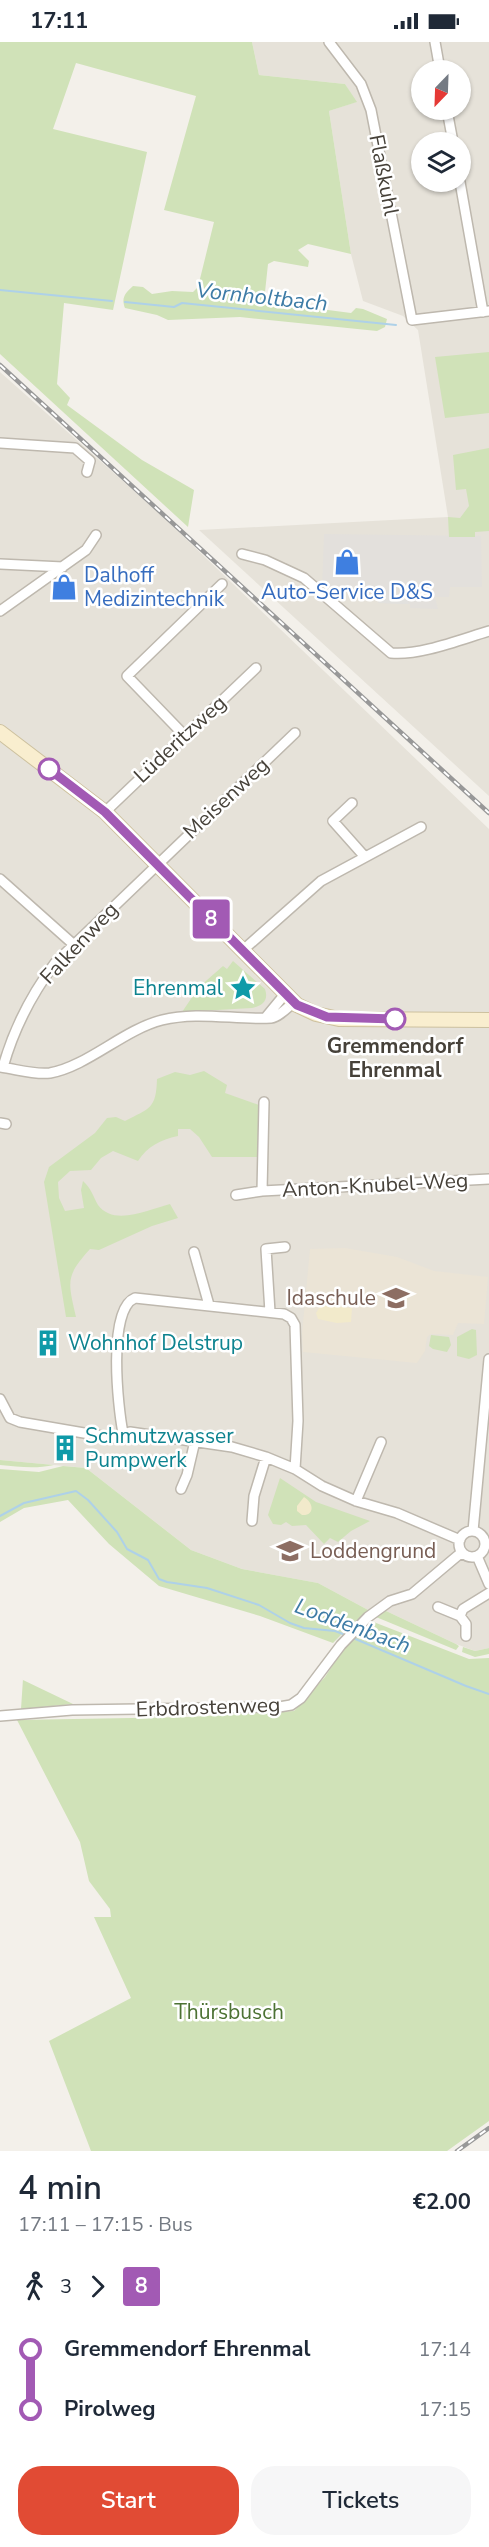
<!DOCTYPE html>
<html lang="en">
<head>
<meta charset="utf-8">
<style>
	:root { --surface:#fff; --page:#f6f6f7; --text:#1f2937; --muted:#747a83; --accent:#e14b34 }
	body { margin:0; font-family:"Nunito Sans",sans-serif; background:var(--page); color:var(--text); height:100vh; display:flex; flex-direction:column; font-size:22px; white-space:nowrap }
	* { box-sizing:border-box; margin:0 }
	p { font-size:20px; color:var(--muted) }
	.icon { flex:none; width:33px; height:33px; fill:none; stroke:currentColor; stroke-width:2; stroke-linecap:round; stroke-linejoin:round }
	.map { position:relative; height:2109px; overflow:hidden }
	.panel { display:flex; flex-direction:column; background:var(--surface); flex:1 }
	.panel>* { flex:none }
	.badge { padding:0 12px; border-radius:4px; font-size:21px; line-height:39px }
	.needle { width:39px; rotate:203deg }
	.tools { position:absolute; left:411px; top:18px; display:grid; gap:12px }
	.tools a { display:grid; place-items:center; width:60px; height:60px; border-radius:50%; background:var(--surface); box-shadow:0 2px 4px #0004; font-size:30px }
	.map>.badge { position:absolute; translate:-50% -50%; box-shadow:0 0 0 3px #fff }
	.legs { display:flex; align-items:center; gap:9px; height:66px; padding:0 18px; font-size:20px }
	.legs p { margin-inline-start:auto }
	.head { display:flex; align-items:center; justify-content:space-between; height:102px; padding:0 18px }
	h1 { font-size:33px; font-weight:600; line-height:45px }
	.action { display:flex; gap:12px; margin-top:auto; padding:12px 18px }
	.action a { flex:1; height:69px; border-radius:24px; background:var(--accent); color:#fff; font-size:24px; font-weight:600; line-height:69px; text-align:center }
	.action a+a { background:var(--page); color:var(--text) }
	ul { padding:0 18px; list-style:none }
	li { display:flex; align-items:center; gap:21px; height:60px; font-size:22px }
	li i { display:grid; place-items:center; width:9px; height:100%; margin:0 8px; background:currentColor }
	li i::after { content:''; width:15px; height:15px; margin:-8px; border:4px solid; border-radius:50%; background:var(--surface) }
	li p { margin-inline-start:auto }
	li:first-child i { background:linear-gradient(#0000 50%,currentColor 0) }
	li:last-child i { background:linear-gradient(currentColor 50%,#0000 0) }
	.status { display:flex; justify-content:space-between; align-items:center; height:42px; padding:0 30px; background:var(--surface); direction:ltr }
	.status svg { height:16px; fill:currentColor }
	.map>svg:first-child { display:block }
	.residential { fill:#e6e2d9; fill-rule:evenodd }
	.industrial { fill:#e3e0dc }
	.education { fill:#ebe4d6 }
	.green { fill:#d0e2b8 }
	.sand { fill:#f2eacb }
	.parking { fill:#e2e1de }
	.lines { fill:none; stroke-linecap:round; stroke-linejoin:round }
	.stream { stroke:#aed1e8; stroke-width:2 }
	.street-casing { stroke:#beb8ae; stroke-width:12 }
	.secondary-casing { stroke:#cdc19f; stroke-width:16 }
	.street { stroke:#fff; stroke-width:9 }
	.secondary { stroke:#f9eecf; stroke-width:14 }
	.rail-casing { stroke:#989898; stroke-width:4.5 }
	.rail { stroke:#fff; stroke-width:2; stroke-dasharray:7; stroke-linecap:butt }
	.line-1-casing { stroke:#fff; stroke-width:14 }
	.line-1 { stroke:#a25ab4; stroke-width:9 }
	.stop-1-dot { fill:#fff; stroke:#a25ab4; stroke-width:3 }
	.labels { text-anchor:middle; stroke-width:5; stroke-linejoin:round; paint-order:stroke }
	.street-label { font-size:21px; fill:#464139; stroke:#fff }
	.shop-label { font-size:21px; fill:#366cbe; stroke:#fff; text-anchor:start }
	.culture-label { font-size:21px; fill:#0d838f; stroke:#fff; text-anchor:start }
	.stop-label { font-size:21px; font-weight:bold; fill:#464139; stroke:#fff }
	.education-label { font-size:21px; fill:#785e54; stroke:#fff; text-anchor:end }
	.park-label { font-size:21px; fill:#4c7233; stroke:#fff }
	.water-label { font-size:22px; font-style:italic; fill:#3e7ca6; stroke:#fff }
</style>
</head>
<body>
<div class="status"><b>17:11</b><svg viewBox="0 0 49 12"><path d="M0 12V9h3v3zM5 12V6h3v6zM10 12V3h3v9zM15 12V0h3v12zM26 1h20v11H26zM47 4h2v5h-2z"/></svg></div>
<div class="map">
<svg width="489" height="2109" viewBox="0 0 489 2109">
	<rect width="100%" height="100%" fill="#f3f0ea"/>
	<!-- residential -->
	<path class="residential" d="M252 0H489V754L199 488 448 475 418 288 403 274 363 259 351 212 329 69 356 60 345 42 259 33ZM422 28H460V68H422ZM422 100H460V140H422Z
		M0 330 160 472 489 787V1606L475 1609 456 1602 384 1568 370 1569 318 1541 242 1527 191 1508 86 1426 0 1418Z"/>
	<!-- industrial -->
	<path class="industrial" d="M324 492 481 494 482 545H450L449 555H435L438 567 410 566V562L378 561V552L322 548Z"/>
	<!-- education -->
	<path class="education" d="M345 1206 397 1215 434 1229 488 1235 484 1282 458 1281 453 1293 431 1292 427 1295 425 1309 417 1321 303 1310 302 1291 310 1207Z"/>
	<!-- green -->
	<path class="green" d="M0 0H252L259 33 345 42 357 60 329 69 351 212 308 202 298 208 309 219 308 225 274 219 268 222 265 250 267 258 274 261 351 271 356 266 363 267 387 277 385 285 377 289 240 275 168 278 157 273 125 266C121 256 125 251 133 244L143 245 152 252 172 249 193 250 198 245 214 180 164 168 196 54 76 21 53 87 147 110 113 268 64 261 57 342 70 356 67 363 142 418 194 448 188 485 0 312Z
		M489 310V371L445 376 435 315Z
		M489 406V489L475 490V495H449L448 475 460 476 469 464 466 447 456 448 453 413Z
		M233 919 265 947C269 959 262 964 252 966L182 970 199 945 223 924 227 927Z
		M204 1029 227 1043 225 1051 259 1063 258 1115H212L199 1095 190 1087H178V1094C160 1098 148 1104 138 1119L113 1109 101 1116 91 1128 70 1129 58 1140 59 1156 65 1169 84 1166 81 1148 83 1139C91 1146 93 1154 98 1163 114 1185 150 1167 170 1162L178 1176 152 1184 99 1208 90 1207C65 1235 68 1239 76 1275H66L44 1140 49 1125 95 1091 107 1076 116 1075 125 1079C150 1066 156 1067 157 1037L175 1030 190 1033Z
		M472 1287 476 1288 477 1313 469 1317 457 1314V1295Z
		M431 1293 449 1295 451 1303 447 1310 433 1307 429 1304Z
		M0 1418 54 1423C36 1427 19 1425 0 1423Z
		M63 1424 86 1426 191 1508 242 1527 318 1541 370 1569 353 1581 333 1601 260 1574 159 1544 109 1502 68 1458 24 1466 0 1480V1427L39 1430Z
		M280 1436 316 1460 370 1479 351 1489 338 1500 330 1496 324 1502 306 1483 292 1484 286 1480 281 1483 273 1482 268 1473Z
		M384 1568 456 1602 459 1604 456 1608 376 1575Z
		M371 1579 469 1617 489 1616V2079L447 2109H91L49 1999 131 1956 94 1875H111L110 1867 89 1839 80 1800 17 1678 188 1675 294 1669 325 1635 342 1609Z
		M463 1605 475 1609 489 1606V1612L475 1615 462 1610Z
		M23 1637V1638L73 1662 21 1667Z"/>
	<!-- sand -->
	<path class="sand" d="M321 1263 352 1266 351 1280 337 1281 318 1277 316 1271Z
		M304 1455C314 1461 315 1474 302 1473L297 1469V1464Z"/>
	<!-- parking -->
	<path class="parking" d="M379 553 408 554V562L379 561Z"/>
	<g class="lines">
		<!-- stream -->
		<path class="stream" d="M0 248 112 259
			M125 260 174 265 182 261 396 283
			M0 1474 24 1461 76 1449 88 1458 117 1490 127 1507 148 1518 159 1537 167 1540 207 1546 259 1563 290 1581 304 1586 335 1589 348 1594
			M353 1596 466 1644 489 1652"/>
		<!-- street casing -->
		<g class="street-casing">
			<path id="street" d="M329 0 361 42 371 68 412 278 489 269
				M435 0 440 28
				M447 68 453 100
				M460 140 483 270
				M0 401 75 406 90 419 87 430
				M242 512 265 518 304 536 391 611C419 614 462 597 489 589
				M0 522 63 525
				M0 569 86 508 96 493
				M184 693 127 634 222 542
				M352 761 333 779 365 815
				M105 770 256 626
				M0 837 73 902
				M242 909 321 839 421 785
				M266 975 285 952
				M0 1025C16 1027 34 1033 50 1031 88 1024 123 988 162 978 198 969 235 978 271 976 279 975 288 965 294 960
				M3 1025C14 986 31 953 55 921L295 691
				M0 1081 6 1082
				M262 1149 264 1060
				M236 1153 262 1149 489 1137
				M194 1210 209 1263
				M270 1270 266 1207 285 1205
				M0 1357 10 1376 20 1380 113 1396 130 1390 232 1405 266 1415 295 1427 322 1444 356 1459 397 1471 460 1498
				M123 1391C118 1366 107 1267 135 1256L284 1272 291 1276 295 1283 298 1379 295 1427
				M181 1447 187 1433 195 1399
				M356 1459 381 1400
				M252 1479 254 1454 266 1415
				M473 1489 489 1317
				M459 1502a13 13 0 1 1 26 0a13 13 0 1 1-26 0Z
				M477 1514 489 1542
				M438 1565 460 1574
				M466 1594V1582L460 1574 463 1567 489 1551
				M0 1674 72 1668 279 1665 291 1663 301 1656 341 1603 368 1575 390 1559 412 1552 462 1510"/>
		</g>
		<!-- secondary casing -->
		<g class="secondary-casing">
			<path id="secondary" d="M0 690 105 770 297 963 316 972 339 977 489 978"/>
		</g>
		<!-- street -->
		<use href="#street" class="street"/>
		<!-- secondary -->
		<use href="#secondary" class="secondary"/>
		<!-- rail casing -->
		<g class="rail-casing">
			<path id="rail" d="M0 323 489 771
				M457 2109 489 2086"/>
		</g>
		<!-- rail -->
		<use href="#rail" class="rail"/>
	</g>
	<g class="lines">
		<!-- line-1 casing -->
		<g class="line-1-casing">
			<path id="line-1" d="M49 727 105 770 297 963 327 975 395 977"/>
		</g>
		<!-- line-1 -->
		<use href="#line-1" class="line-1"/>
	</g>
	<!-- icons -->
	<defs>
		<g id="shop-bare" transform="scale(2.07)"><path d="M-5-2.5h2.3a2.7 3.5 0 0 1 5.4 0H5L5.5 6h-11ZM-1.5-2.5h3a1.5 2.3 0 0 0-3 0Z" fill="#3f7fe0" stroke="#fff" stroke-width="2.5" paint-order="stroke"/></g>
		<g id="sight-bare" transform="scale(2.07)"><path d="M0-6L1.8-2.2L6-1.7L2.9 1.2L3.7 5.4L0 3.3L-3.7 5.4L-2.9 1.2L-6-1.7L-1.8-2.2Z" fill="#0f9aa8" stroke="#fff" stroke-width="2.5" paint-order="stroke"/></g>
		<g id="school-bare" transform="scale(2.07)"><path d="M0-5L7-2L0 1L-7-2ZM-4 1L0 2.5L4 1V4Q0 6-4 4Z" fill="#8d6e63" stroke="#fff" stroke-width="2.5" paint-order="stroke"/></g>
		<g id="building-bare" transform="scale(2.07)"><path d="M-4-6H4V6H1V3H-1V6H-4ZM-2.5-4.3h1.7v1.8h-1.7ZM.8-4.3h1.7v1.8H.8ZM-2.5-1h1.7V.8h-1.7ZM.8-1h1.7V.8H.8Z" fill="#0f9aa8" stroke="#fff" stroke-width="2.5" paint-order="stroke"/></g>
	</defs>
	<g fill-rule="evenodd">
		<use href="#shop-bare" x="347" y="520"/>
		<use href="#shop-bare" x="64" y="545"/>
		<use href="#sight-bare" x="243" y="946"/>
		<use href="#school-bare" x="396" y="1256"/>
		<use href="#building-bare" x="48" y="1301"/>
		<use href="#building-bare" x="65" y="1406"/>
		<use href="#school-bare" x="290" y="1509"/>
	</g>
	<!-- markers -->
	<g class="stop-1-dot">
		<circle cx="49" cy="727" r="10"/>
		<circle cx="395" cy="977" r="10"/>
	</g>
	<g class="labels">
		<!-- street labels -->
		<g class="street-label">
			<text transform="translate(384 133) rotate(79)" y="7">Flaßkuhl</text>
			<text transform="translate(180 697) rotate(-43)" y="7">Lüderitzweg</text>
			<text transform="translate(226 756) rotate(-43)" y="7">Meisenweg</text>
			<text transform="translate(79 901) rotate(-47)" y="7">Falkenweg</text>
			<text transform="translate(375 1143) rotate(-3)" y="7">Anton-Knubel-Weg</text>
			<text transform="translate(208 1665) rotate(-2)" y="7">Erbdrostenweg</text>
		</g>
		<!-- shop labels -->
		<g class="shop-label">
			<text x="84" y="540">Dalhoff<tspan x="84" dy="24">Medizintechnik</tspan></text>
			<text x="347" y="557" text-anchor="middle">Auto-Service D&amp;S</text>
		</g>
		<!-- culture labels -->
		<g class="culture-label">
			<text x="223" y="953" text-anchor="end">Ehrenmal</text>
			<text x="68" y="1308">Wohnhof Delstrup</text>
			<text x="85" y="1401">Schmutzwasser<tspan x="85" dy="24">Pumpwerk</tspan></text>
		</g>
		<!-- stop labels -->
		<g class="stop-label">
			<text x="395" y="1011">Gremmendorf<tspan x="395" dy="24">Ehrenmal</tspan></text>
		</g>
		<!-- education labels -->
		<g class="education-label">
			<text x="376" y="1263">Idaschule</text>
			<text x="310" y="1516" text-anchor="start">Loddengrund</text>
		</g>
		<!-- park labels -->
		<g class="park-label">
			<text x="229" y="1977">Thürsbusch</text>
		</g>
		<!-- water labels -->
		<g class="water-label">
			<text transform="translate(262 254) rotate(6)" y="8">Vornholtbach</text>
			<text transform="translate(353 1583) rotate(20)" y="8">Loddenbach</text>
		</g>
	</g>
</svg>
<div class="tools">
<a><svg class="needle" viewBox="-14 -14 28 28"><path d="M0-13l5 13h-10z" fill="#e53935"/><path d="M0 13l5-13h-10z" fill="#747a83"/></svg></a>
<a><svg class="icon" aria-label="layers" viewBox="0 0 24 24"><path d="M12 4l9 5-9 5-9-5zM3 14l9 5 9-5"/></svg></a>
</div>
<b class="badge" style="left:211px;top:877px;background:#a25ab4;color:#fff">8</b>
</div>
<section class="panel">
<div class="head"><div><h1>4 min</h1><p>17:11 – 17:15 · Bus</p></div><b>€2.00</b></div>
<div class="legs"><svg class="icon" aria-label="walk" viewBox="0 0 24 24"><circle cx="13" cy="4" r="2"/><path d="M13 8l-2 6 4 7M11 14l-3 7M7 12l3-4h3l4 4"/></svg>3<svg class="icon" aria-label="forward" viewBox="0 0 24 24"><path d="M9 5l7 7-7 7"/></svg><b class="badge" style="background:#a25ab4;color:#fff">8</b></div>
<ul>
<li><i style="color:#a25ab4"></i><b>Gremmendorf Ehrenmal</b><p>17:14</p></li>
<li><i style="color:#a25ab4"></i><b>Pirolweg</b><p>17:15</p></li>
</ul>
<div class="action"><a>Start</a><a>Tickets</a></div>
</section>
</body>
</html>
